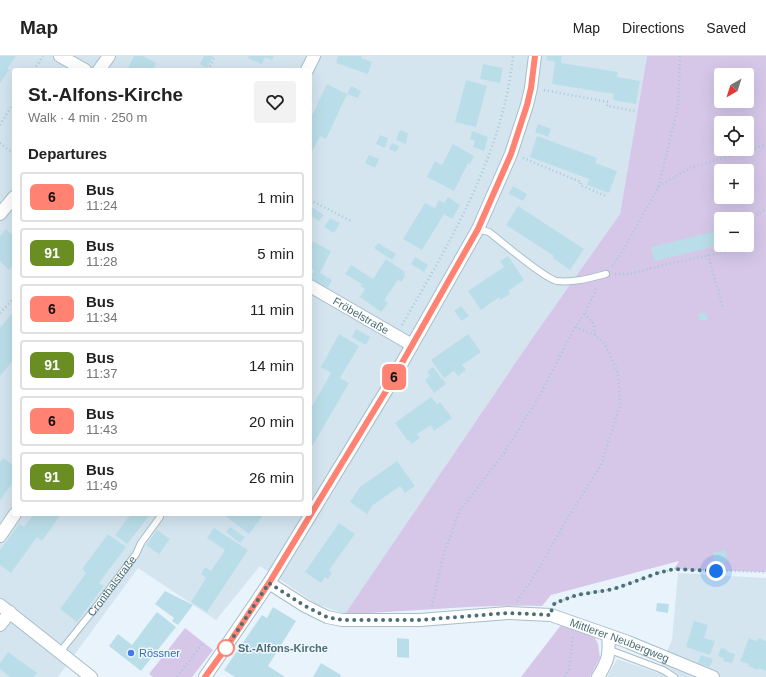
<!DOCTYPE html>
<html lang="en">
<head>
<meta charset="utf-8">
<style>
	:root { --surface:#fff; --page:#f2f2f2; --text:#222; --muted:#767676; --line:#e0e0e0 }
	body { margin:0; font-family:Helvetica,sans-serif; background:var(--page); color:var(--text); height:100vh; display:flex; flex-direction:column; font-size:15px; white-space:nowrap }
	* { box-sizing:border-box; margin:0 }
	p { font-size:13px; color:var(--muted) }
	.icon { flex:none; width:22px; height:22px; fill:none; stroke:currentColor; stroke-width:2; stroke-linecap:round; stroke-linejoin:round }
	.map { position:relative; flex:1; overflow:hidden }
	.details { position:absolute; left:12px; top:12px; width:300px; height:448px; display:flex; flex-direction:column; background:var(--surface); border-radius:4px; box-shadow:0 4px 16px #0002 }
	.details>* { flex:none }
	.badge { padding:0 8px; border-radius:6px; font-size:14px; line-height:26px }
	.needle { width:26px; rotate:219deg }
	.buttons { position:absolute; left:714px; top:12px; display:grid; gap:8px }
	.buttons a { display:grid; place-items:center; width:40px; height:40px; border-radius:4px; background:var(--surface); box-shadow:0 4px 16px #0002; font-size:20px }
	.you { position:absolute; width:20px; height:20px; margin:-10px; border:3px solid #fff; border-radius:50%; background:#1a73e8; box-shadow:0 0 0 6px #1a73e833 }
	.map>.badge { position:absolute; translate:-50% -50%; box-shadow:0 0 0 2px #fff }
	h2 { padding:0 16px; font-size:15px; line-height:36px }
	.round { display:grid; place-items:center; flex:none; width:42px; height:42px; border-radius:4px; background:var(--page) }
	.overview { display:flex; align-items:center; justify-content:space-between; height:68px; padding:0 16px }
	h1 { font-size:19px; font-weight:700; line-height:30px }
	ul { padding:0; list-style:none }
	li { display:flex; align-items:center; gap:12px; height:50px; margin:0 8px 6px; padding:0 8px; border:2px solid var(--line); border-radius:4px }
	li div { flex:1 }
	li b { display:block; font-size:15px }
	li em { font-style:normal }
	li .badge { min-width:44px; font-weight:700; text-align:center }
	header { display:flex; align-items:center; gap:24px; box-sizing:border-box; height:56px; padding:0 20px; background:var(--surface); border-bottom:1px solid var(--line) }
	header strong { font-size:19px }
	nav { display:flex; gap:22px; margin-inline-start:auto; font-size:14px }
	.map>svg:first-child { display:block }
	.residential { fill:#d4e5f0; fill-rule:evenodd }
	.green { fill:#d6c7e9; fill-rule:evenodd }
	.building { fill:#badee9 }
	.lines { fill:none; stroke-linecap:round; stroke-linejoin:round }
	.lane-casing { stroke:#a7bec7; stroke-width:8 }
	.street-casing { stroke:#a7bec7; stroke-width:14 }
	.path { stroke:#a4cad6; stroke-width:2.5; stroke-dasharray:1 3; stroke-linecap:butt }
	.lane { stroke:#fff; stroke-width:6 }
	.street { stroke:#fff; stroke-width:12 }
	.line-casing { stroke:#fff; stroke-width:9 }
	.line { stroke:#ff8272; stroke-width:6 }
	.walk { stroke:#4d6e75; stroke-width:4; stroke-dasharray:0 7.2 }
	.stop-dot { fill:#fff; stroke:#ff8272; stroke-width:2 }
	.shop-dot { fill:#3f7fe0; stroke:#eff7fe; stroke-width:1.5 }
	.labels { text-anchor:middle; stroke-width:3; stroke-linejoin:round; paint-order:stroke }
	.street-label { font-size:11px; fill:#4d6e75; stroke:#eff7fe }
	.stop-label { font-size:11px; font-weight:bold; fill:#4d6e75; stroke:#eff7fe; text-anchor:start }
	.shop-label { font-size:11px; fill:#366cbe; stroke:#eff7fe; text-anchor:start }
</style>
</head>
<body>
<header>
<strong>Map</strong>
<nav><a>Map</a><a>Directions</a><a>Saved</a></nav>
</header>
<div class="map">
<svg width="766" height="621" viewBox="0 0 766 621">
	<rect width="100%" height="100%" fill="#e8f3fc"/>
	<!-- residential -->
	<path class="residential" d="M0 0H647L620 158 533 281 345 558 316 548 260 510 216 564 138 512 58 621H0ZM14 14H310V458H14Z
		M678 517 766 522V621H607L617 603 658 617 672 584Z"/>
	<!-- green -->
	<path class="green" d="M647 0H766V516L674 513 679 505 551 539 542 550C476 548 411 556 345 558L533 281 620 158ZM721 19H747V45H721ZM721 67H747V93H721ZM721 115H747V141H721ZM721 163H747V189H721Z
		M561 569 584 576 595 582 598 588 600 602 590 621H521Z
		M185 572 213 594 192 621H153L149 618Z"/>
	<!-- building -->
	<path class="building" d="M0 0H16L7 13 9 14 0 27Z
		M134 0H143L156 7 153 14H127Z
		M204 0H213L207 12 200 8Z
		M249 0H274L272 4 265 1 262 8 248 2Z
		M338 0H362L361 2 372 6 368 18 336 7Z
		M546 0H562L561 7 618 16 617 21 640 25 636 48 613 44 614 38 552 28 555 6 547 4Z
		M483 8 503 12 500 27 480 23Z
		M466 24 487 30 476 71 455 66Z
		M327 28 347 38 326 83 320 80 310 100V64Z
		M351 30 361 35 358 42 347 38Z
		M538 68 551 73 548 81 535 76Z
		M400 74 408 77 406 88 396 84Z
		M472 75 488 81 484 95 473 91 475 85 470 83Z
		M380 79 388 82 385 92 376 88Z
		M537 80 597 102 595 107 617 115 609 137 587 129 589 123 530 101Z
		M392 87 399 90 396 96 389 93Z
		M453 88 474 100 470 108 468 107 454 135 427 121 435 105 442 109Z
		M369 99 379 103 375 112 365 107Z
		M513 130 527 138 523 145 509 138Z
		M448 141 460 149 452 163 444 158 422 194 403 183 425 147 435 152 439 144 444 147Z
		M518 150 584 193 570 214 553 202 554 200 506 169Z
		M313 152 324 159 319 165 310 159V156Z
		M330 162 340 167 334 177 324 171Z
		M6 173 11 178 14 175V209L9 214 0 205V180Z
		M721 174V189L654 205 651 191Z
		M310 184 331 195 320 217 332 224 328 232 310 223 314 214 310 212Z
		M378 187 396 198 392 204 374 192Z
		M508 200 524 224 508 235 510 238 500 244 499 241 481 254 468 235 504 211 500 205Z
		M415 201 428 209 424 216 411 208Z
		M386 203 405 216 404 219 405 220 401 226 398 224 384 244 388 247 381 256 360 241 365 233 360 230 362 228 345 218 351 209 373 223Z
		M461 250 469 260 462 265 454 255Z
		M14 255V303L0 320V272Z
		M699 257H707V264H699Z
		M356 273 370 281 366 289 352 281Z
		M339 278 359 290 340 322 349 327 313 389 310 387V354L331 317 321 311Z
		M468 278 481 296 462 309 466 314 458 320 454 315 444 322 431 304Z
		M433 311 446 328 434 337 425 324 430 320 427 316Z
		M431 341 437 348 440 346 452 362 434 375 431 369 417 378 420 382 412 388 409 384 408 385 395 367Z
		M3 402 14 410V425L0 444V406Z
		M397 405 415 430 405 437 400 430 373 449 367 458 350 446 360 431Z
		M34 458H61L42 485 37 481 11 517 0 509V494L19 468 24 471Z
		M131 458H147L149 460 127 488 115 479Z
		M223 458H264L249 478Z
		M339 467 355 478 329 514 332 517 328 523 325 521 321 527 305 516Z
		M230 471 245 481 240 487 226 476Z
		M214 472 248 494 207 556 191 546 206 522 201 518 205 511 211 515 225 494 207 482Z
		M157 474 170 483 159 498 146 489Z
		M108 478 126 491 99 527 104 530 77 566 60 553 86 517 82 513Z
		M725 494 728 505 715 508 713 497Z
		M165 535 193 549 178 569 172 565 174 562 155 548Z
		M657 547 669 548 668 557 656 555Z
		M273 551 296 565 268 610 285 621H235L224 614 262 559 267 562Z
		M157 556 176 571 141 615 109 590 118 578 132 589Z
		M694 565 708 569 704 582 715 585 710 599 686 591Z
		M397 582 409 583V602L397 601Z
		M749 582 756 585 758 582 766 585V615L759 612 758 614 748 610 749 608 740 605Z
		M721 592 727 593 726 595 735 598 732 607 723 605 724 602 718 600Z
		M8 596 37 617 34 621H10L0 613V607Z
		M701 599 713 603 710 611 698 607Z
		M321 607 341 619 340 621H313Z"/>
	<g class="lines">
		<!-- lane casing -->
		<g class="lane-casing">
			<g id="lane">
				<path d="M478 173 489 176C502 186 545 223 557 225 574 227 591 222 606 218"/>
				<path d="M610 594 663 614 674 621"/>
				<path id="s1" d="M60 596 96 551 136 498 141 487 160 461"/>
			</g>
		</g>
		<!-- street casing -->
		<g class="street-casing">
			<g id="street">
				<path d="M60 0 85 14"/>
				<path d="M99 14 109 0"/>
				<path d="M307 14 314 0"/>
				<path d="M0 158 14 141"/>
				<path id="s2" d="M310 230 412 289"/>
				<path d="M0 480 15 458"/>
				<path id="s3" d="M269 527 305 550 327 561 342 564H420L508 557 551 559 628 586 713 621"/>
				<path d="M0 549 91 621"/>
				<path d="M0 569 10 556"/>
				<path d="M205 621 269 527 386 335 478 173 511 98 527 49 531 32 535 0"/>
				<path d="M598 621C608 605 610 598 608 579"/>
			</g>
		</g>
		<!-- path -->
		<path class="path" d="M34 14 43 0
			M208 14 215 0
			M544 34 608 46 607 50 635 55
			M0 69 14 46
			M0 87 14 98
			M523 102 581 126 580 129 606 140
			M659 130 690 112 766 89
			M310 144 351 165
			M747 166 766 152
			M708 199 723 252
			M612 210 621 198 659 130 678 50 680 0
			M615 218H629L663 209 725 196 731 194 735 189
			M0 257 14 242
			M585 257 594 269 595 279
			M402 269C450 186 503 98 513 0
			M517 545 537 516 563 470 601 409 620 349 618 317 605 288 595 279 575 271
			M556 547 577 539 614 533 658 517 674 513 766 516
			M432 550 443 500 459 456 504 397 539 341 575 271 585 257 597 231
			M177 621 203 587
			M565 621 569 613 573 580"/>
		<!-- lane -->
		<use href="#lane" class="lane"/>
		<!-- street -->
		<use href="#street" class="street"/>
	</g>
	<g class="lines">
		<!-- line casing -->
		<g class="line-casing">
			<path id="line" d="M205 621 226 592 269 527 386 335 478 173 511 98 527 49 531 32 535 0"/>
		</g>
		<!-- line -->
		<use href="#line" class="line"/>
		<!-- walk -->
		<path class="walk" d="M226 592 269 527 305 550 327 561 342 564H420L508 557 551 559 552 551 555 547 577 539 614 533 658 517 674 513 716 515"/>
	</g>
	<!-- markers -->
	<circle class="stop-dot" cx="226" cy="592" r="8"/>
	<circle class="shop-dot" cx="131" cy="597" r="4"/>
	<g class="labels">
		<!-- street labels -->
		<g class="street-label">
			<text dy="4" stroke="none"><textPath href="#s2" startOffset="59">Fröbelstraße</textPath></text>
			<text dy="4" stroke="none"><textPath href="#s1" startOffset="84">Cronthalstraße</textPath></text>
			<text dy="4" stroke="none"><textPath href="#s3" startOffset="365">Mittlerer Neubergweg</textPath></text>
		</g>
		<!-- stop labels -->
		<g class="stop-label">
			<text x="238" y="596">St.-Alfons-Kirche</text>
		</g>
		<!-- shop labels -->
		<g class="shop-label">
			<text x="139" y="601">Rössner</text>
		</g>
	</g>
</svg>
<div class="buttons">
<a><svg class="needle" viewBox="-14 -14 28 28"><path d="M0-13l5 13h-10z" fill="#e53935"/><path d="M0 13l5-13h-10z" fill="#767676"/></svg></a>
<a><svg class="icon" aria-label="locate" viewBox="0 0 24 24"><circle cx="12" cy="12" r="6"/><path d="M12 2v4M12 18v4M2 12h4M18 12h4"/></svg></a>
<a>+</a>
<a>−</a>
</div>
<div class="you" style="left:716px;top:515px"></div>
<b class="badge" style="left:394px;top:321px;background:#ff8272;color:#111">6</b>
<section class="details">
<div class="overview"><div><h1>St.-Alfons-Kirche</h1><p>Walk · 4 min · 250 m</p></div><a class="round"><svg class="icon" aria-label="heart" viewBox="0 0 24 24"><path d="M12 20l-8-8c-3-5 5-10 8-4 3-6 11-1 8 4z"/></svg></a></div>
<h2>Departures</h2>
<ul>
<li><span class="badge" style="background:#ff8272;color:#111">6</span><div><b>Bus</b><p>11:24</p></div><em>1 min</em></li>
<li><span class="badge" style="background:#6b8e23;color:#fff">91</span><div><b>Bus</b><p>11:28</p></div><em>5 min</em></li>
<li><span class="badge" style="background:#ff8272;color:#111">6</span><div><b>Bus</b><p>11:34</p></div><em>11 min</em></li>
<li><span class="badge" style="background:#6b8e23;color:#fff">91</span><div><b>Bus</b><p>11:37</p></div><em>14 min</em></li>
<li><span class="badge" style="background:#ff8272;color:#111">6</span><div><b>Bus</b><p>11:43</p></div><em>20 min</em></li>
<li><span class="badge" style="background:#6b8e23;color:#fff">91</span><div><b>Bus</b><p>11:49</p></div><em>26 min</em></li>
</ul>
</section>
</div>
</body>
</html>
